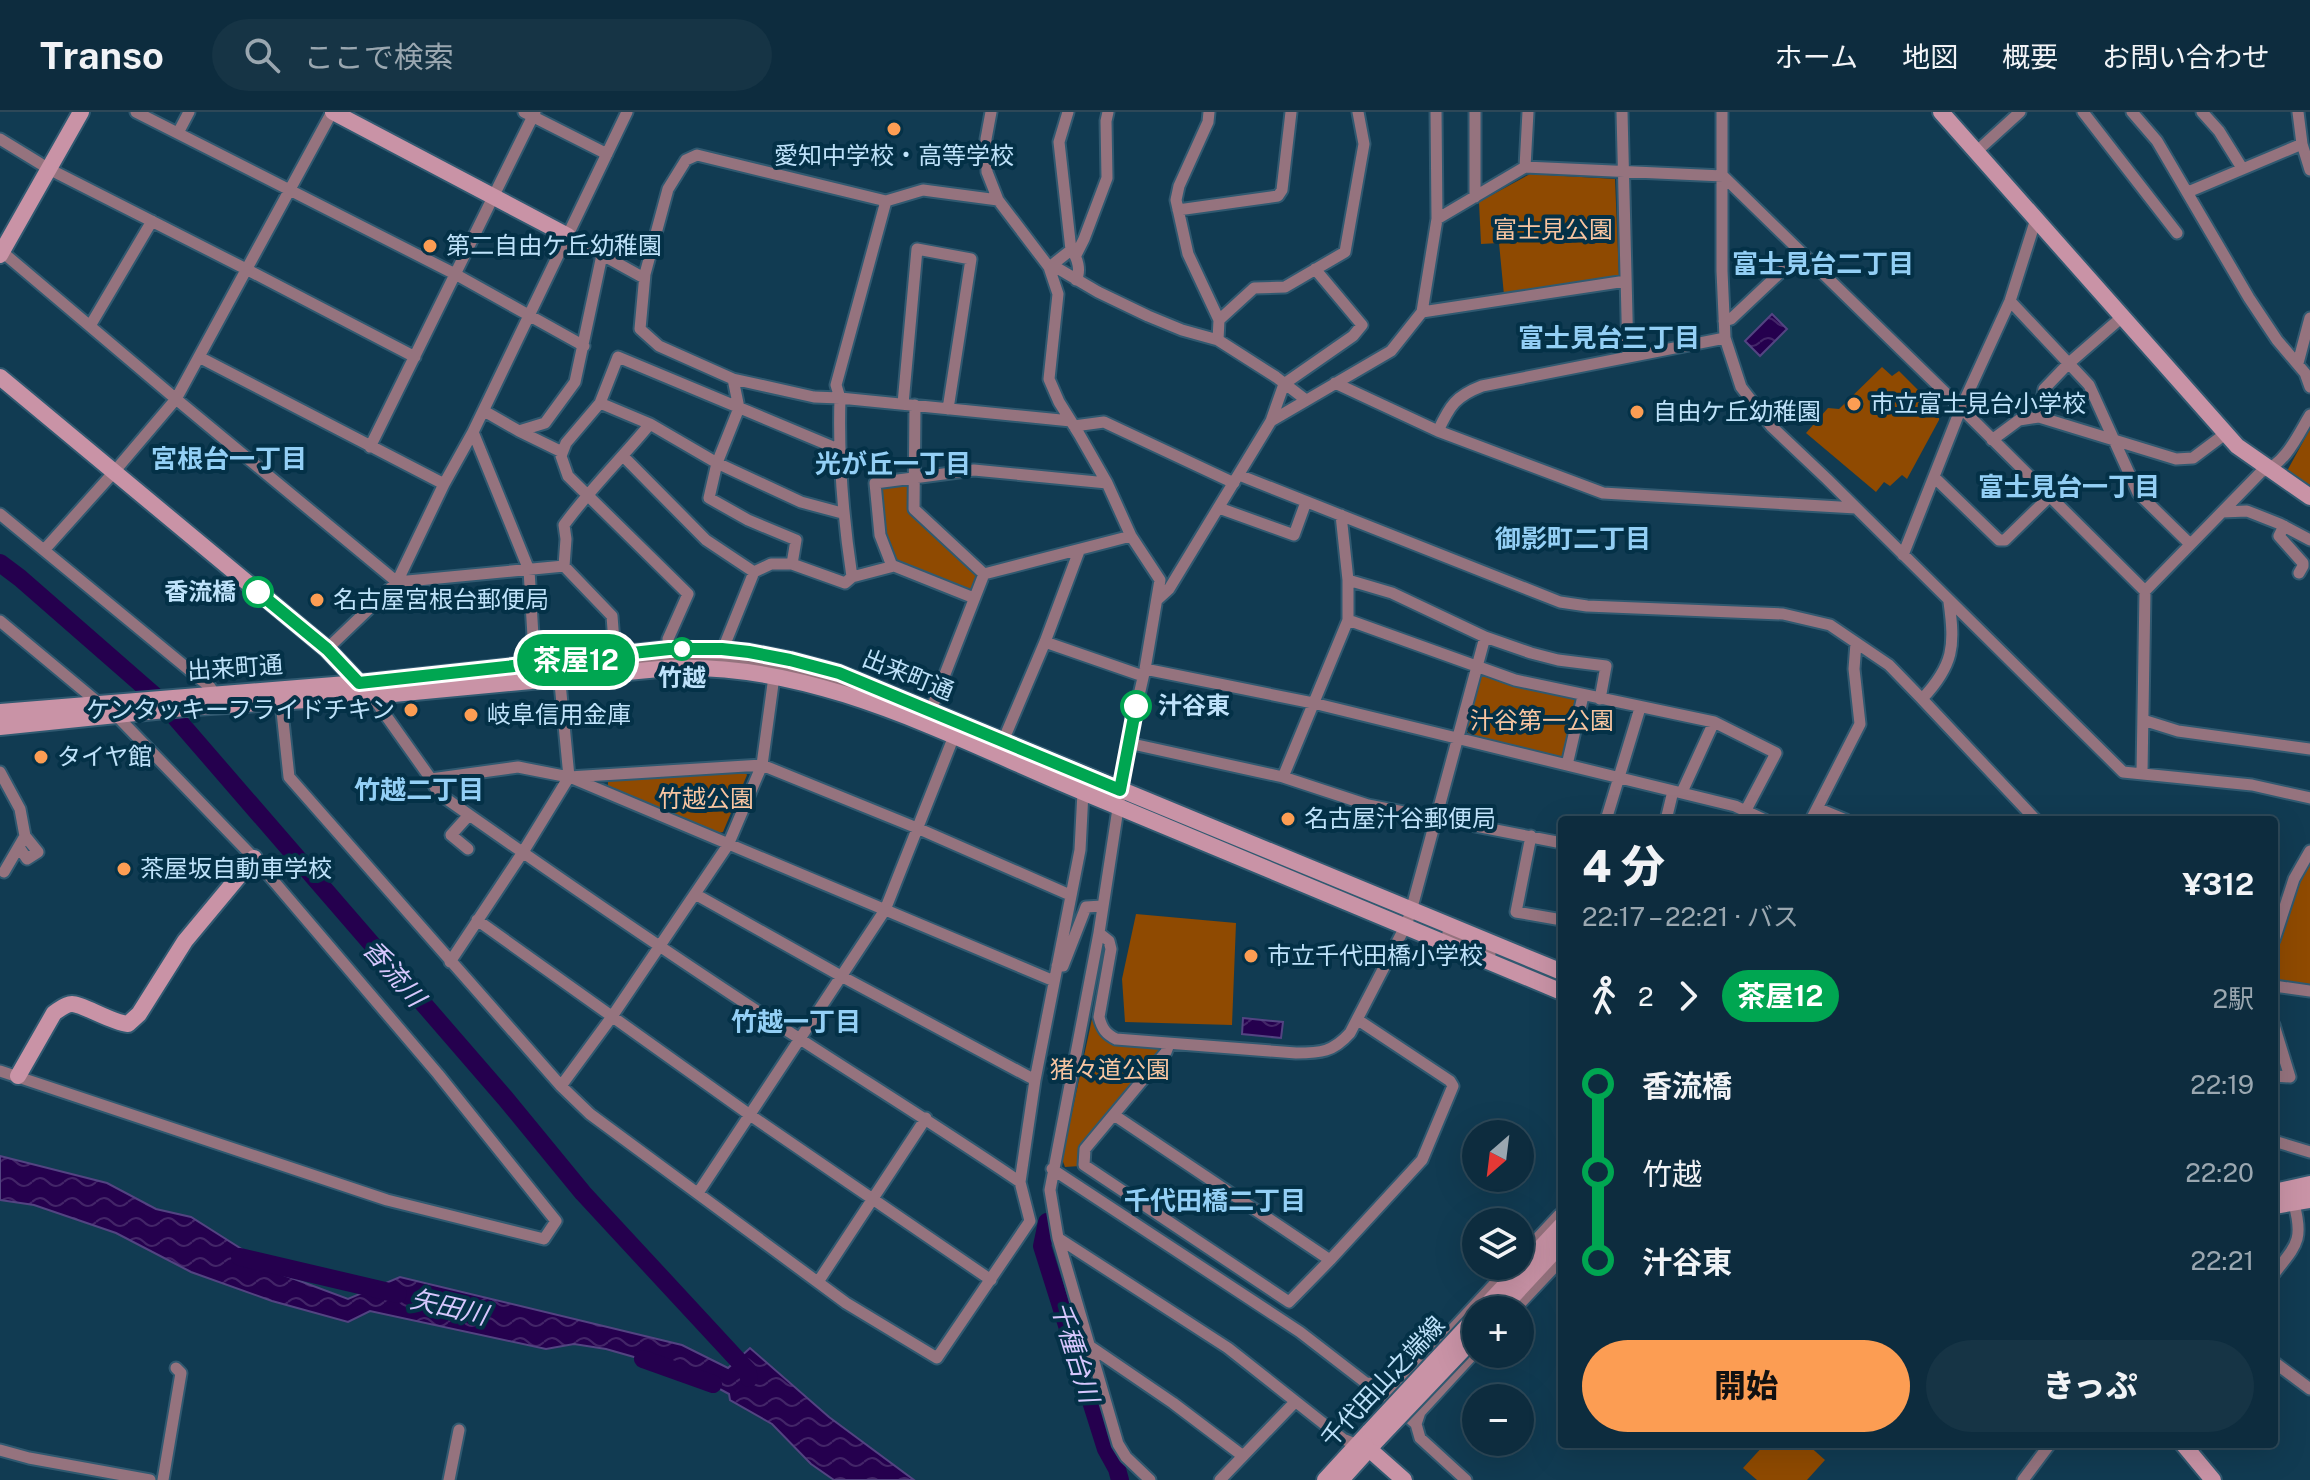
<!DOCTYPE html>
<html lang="ja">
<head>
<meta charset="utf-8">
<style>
	:root { --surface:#0d2c3e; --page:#163445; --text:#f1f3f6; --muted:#9aa7b0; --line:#2d4858; --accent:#fc9d53 }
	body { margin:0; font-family:"Public Sans","Noto Sans JP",sans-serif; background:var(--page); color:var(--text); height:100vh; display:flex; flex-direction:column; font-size:30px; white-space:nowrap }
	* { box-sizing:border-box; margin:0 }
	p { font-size:26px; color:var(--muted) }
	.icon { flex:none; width:44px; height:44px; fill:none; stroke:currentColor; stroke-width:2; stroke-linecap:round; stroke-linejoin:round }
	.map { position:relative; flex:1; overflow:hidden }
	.drawer { position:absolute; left:1558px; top:704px; width:720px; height:632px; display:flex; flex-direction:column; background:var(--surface); border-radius:8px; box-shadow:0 8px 32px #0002,0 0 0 2px var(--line) }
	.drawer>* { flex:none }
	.badge { padding:0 16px; border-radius:26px; font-size:28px; line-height:52px }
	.needle { width:52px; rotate:208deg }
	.fabs { position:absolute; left:1462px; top:1008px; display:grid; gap:16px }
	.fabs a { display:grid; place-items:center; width:72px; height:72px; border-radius:50%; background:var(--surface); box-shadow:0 8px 32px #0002,0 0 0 2px var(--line); font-size:40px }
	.map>.badge { position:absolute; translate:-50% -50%; box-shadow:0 0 0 4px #fff }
	.legs { display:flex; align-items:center; gap:12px; height:88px; padding:0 24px; font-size:26px }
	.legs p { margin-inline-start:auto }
	.headline { display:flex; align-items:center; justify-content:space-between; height:136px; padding:0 24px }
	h1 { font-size:44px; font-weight:800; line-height:60px }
	.primary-button { display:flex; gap:16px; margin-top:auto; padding:16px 24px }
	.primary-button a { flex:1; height:92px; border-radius:48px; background:var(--accent); color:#111; font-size:32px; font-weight:800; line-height:92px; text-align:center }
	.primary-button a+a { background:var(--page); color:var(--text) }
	ul { padding:0 24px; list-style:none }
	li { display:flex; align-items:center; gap:28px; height:88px; font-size:30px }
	li i { display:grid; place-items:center; width:12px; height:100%; margin:0 10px; background:currentColor }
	li i::after { content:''; width:20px; height:20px; margin:-10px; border:6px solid; border-radius:50%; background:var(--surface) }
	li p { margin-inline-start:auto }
	li:first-child i { background:linear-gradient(#0000 50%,currentColor 0) }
	li:last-child i { background:linear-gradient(currentColor 50%,#0000 0) }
	header { display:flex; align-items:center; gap:48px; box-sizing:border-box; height:112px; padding:0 40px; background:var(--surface); border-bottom:2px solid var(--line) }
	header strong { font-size:38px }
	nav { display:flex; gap:44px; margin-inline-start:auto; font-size:28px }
	.search { width:560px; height:72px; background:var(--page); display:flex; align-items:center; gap:20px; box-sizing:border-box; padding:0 28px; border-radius:44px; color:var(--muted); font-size:30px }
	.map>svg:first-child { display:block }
	.park { fill:#8f4a01 }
	.water { fill:url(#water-waves); stroke:#534482; stroke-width:2 }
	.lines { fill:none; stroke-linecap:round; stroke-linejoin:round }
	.river { stroke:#25004e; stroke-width:18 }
	.street-casing { stroke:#305970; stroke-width:15 }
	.secondary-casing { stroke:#305970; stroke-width:20 }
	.street { stroke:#95737e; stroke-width:11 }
	.secondary { stroke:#c993a6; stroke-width:16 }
	.secondary-bridge-casing { stroke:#305970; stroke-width:20; stroke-linecap:butt }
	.secondary-bridge { stroke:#c993a6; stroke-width:16 }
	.line-1-casing { stroke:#fff; stroke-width:18 }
	.line-1 { stroke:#00a651; stroke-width:12 }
	.poi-dot { fill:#fc9d53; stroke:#043147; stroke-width:3 }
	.stop-1-dot { fill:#fff; stroke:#00a651; stroke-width:4 }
	.labels { text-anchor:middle; stroke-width:8; stroke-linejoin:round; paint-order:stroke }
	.poi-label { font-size:24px; fill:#bee2fa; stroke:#043147; text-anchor:start }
	.park-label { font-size:24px; fill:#f8c5a1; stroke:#043147 }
	.stop-label { font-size:24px; font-weight:bold; fill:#bee2fa; stroke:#043147; text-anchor:end }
	.street-label { font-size:24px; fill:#bee2fa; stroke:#043147 }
	.neighbourhood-label { font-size:26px; font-weight:bold; fill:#93cff5; stroke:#043147 }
	.water-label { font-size:26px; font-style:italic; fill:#d6c7fd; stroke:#043147 }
</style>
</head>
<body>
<header>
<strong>Transo</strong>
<div class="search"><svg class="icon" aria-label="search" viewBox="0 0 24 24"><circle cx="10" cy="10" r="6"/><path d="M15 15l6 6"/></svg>ここで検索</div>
<nav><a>ホーム</a><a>地図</a><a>概要</a><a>お問い合わせ</a></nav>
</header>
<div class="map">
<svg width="2310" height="1368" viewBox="0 0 2310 1368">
	<defs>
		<pattern id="water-waves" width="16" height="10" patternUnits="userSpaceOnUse" patternTransform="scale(2)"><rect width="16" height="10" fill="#25004e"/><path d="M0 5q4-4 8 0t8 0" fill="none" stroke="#432568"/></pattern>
	</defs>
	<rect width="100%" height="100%" fill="#113b52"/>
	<!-- park -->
	<path class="park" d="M1530 62 1615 67 1619 164 1504 183 1499 131 1481 132 1479 90Z
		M1882 255 1892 264 1899 259 1939 299V308L1907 367 1902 363 1890 374 1884 370 1876 380 1806 321 1828 296 1839 297Z
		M2310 317V373L2287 359Z
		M906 371 911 376 909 401 979 463 973 480 894 455 884 423 880 373Z
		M1485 563 1575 586 1578 590 1566 644 1563 646 1471 623 1467 619 1480 565Z
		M744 657 747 663 723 720 719 721 608 676V669L611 666Z
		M2310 747V875L2274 870V841L2298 768Z
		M1136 802 1236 811 1232 913 1125 910 1122 867Z
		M1093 902C1099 938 1129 934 1158 935L1160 941 1081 1036 1080 1054 1065 1055 1062 1047Z
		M1765 1332H1807L1825 1348 1807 1368H1757L1743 1356Z"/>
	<!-- water -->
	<path class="water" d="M1772 202 1787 217 1760 244 1745 229Z
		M1243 906 1283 910 1281 926 1242 922Z
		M0 1044 107 1071 156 1097 191 1105 281 1162 348 1187 400 1165 682 1233 728 1256 750 1236 829 1305 914 1368H834L811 1352 772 1312 730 1288 729 1282 690 1261 606 1237 574 1232 546 1237 370 1199 348 1210 272 1189 191 1160 116 1121 34 1093 0 1088Z"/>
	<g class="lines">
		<!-- river -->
		<path class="river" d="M0 451 20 466 163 591 505 986 583 1081 747 1258 749 1266
			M1047 1110 1042 1134 1106 1337 1117 1357 1120 1368
			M240 1145 398 1182
			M643 1247 713 1272"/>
		<!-- street casing -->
		<g class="street-casing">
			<path id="street" d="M136 0 455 162 584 234
				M524 0 607 42
				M991 0 986 27 987 60 998 88 1049 155 1058 182 1049 267 1059 290 1079 322 1107 371 1131 424 1160 468 1145 557 1128 631 1099 821 1050 1078 1058 1126 1118 1332 1126 1345 1150 1368
				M1068 0 1059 30 1071 138
				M1209 0 1208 10 1179 74 1176 88 1188 142 1219 208
				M1622 0 1628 245
				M1722 0V159L1725 226 1741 275 1771 314 1827 367 2123 660 2252 673 2310 686
				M2083 0 2177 121
				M2132 0 2157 29 2249 186 2277 228 2305 261 2310 275
				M2202 0 2219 19 2242 56
				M2298 0 2302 32 2310 58
				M178 21 189 0
				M0 27 49 57 246 157 415 245
				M1976 40 2020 0
				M1525 55 1528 0
				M2188 80 2302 32
				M1475 85V0
				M886 89 697 43 686 48 668 77 645 162 640 217 659 234 733 267 814 285 840 286 836 273 886 89 923 78 998 88
				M1178 98 1278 84 1282 78 1291 0
				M1437 107 1525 55 1723 64 1961 296 2145 479 2142 661
				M568 124 644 166
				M0 138 176 287 397 470 564 454 566 427 564 413C590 377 622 346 650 312
				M1076 143 1084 127 1107 66 1106 9 1108 0
				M1076 168C1081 159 1078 146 1071 138L1052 153 1098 180 1148 204 1182 218 1218 228 1276 265 1306 288
				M2010 189 2089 273 2138 381 2190 432
				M1422 200 1626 169
				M1724 209 1731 207 1801 141
				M90 214 152 109
				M1218 228 1219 208 1254 176 1285 175 1345 140 1364 32 1358 0
				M199 245 444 372
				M2298 251 2310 206
				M733 267 739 296 717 351 709 386 748 408 796 428 792 452
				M1335 271 1438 319 1603 381 1856 396
				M600 291 650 312 717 351 801 390 842 401
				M903 292 917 137 971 147 948 297
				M915 293 914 397 984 462
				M484 299 519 319 562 340
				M2039 305 2044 277 2068 252 2122 205
				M1271 309 1284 272 1353 224 1362 213 1315 157
				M1074 314 1104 310 1234 371
				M519 319 545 311 575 270 602 143
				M1438 319C1450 293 1456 284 1482 274L1725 226
				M1992 328 2019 308 2039 305 2176 347 2193 346 2225 322
				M370 335 535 0
				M623 344 706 428 754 460
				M1239 363 1560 490 1587 494 1783 502 1830 513 1889 553 1922 587
				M1934 365 1999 428H2005L2050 384
				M1219 396 1294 423 1306 390
				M2222 400 2247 399 2280 412 2310 428
				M0 402 210 575 214 581
				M2284 414 2279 424 2303 451V454L2299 461
				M45 437 114 360 176 287 332 0
				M1903 443 1961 296 2010 189 2036 107
				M564 454 612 504 615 543
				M892 454 880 423 875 371 974 358 1107 371
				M852 465C843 405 838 347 840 286L1071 309
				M2145 479 2261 360C2285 353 2298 323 2310 303
				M1157 488 1169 477 1271 309 1391 239 1422 200 1437 107 1436 0
				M1949 490C1955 534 1954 553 1922 587L2036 708
				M1348 508 1515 568 1714 610 1776 641 1746 698
				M0 509 101 593
				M1485 525 1531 541 1558 548 1606 554 1600 587
				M1045 530 1143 564
				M327 537 397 470 444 372 473 320
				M669 537 668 527 688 482 568 364 561 344 566 331 600 291 618 245 838 337
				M721 542 754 460 771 452H792L845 471 852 465 894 454 974 486
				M631 548 693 547 770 551
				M768 555C804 557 838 569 870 584
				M535 557 529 458 473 320 627 0
				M1145 557 1313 591 1735 694 1765 708
				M372 584 431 667 438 681C557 765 678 848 800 927 874 975 948 1021 1020 1070
				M281 590 289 665 561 974 590 1002 846 1191 937 1246 1030 1109 1020 1070 1035 968 1080 738 1083 680
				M931 598 984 462 1131 424
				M2143 608 2178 619 2310 637
				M1003 629 1045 530 1079 439
				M1128 631 1283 665 1368 693 1562 731
				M1567 653 1583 584
				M0 660 20 697 25 724 4 760
				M1283 665 1348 508V468L1341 403
				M572 666 1054 869
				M431 667 518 655 569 665 762 653 917 716 1070 783
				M1682 680 1714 610
				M1817 696 1846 708
				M1606 708 1640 596
				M1666 708 1673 679
				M1811 708 1860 612 1854 557 1856 531
				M1531 724 1516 800 1562 808
				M19 735 27 747 38 740 25 724
				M468 737 451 723 469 703
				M695 782 841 864 1035 968
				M477 808 750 1003 991 1168
				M1099 821 1109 829 1111 837 1099 905C1102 917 1106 922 1116 927L1296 941C1321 941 1333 940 1350 921L1406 813 1411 799 1485 525 1392 481 1348 468
				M1448 821 1490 842
				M2274 828 2294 767 2310 739
				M450 850 523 740 569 665 558 550
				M1057 854H1063L1086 795 1102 794
				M2274 874 2310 879
				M2274 913 2290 965 2274 964
				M0 959 387 1088 544 1127 556 1109 438 962 254 746 115 602
				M561 974 611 906 728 733 762 653 775 557
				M1114 1003 1330 1148 1289 1190 1084 1053 1085 1037 1166 940 1169 932
				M2274 1029 2310 1040
				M1052 1057 1300 1220 1366 1271 1383 1272 1399 1259 1409 1263
				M698 1081 885 798 954 624
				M1058 1126 1228 1236 1343 1327 1360 1334
				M1520 1145 1559 1103H1562
				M1330 1148 1422 1048 1453 974 1450 969 1358 908
				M2274 1162C2296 1133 2304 1129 2294 1092
				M818 1170 926 1006
				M1514 1198 1562 1147
				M1091 1235 1173 1291 1243 1344
				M2274 1250 2310 1277
				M1416 1312 1388 1287 1511 1154
				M0 1338 29 1346 150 1368
				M163 1368 181 1261 176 1256
				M449 1368 459 1318
				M1220 1368 1295 1290
				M1466 1368 1420 1326 1416 1312 1420 1300 1476 1239
				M2023 1368 2050 1332"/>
		</g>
		<!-- secondary casing -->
		<g class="secondary-casing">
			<path id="secondary" d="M333 0 568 124
				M1941 0 2237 334 2310 385
				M0 143 81 0
				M0 265 327 537 363 575
				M0 600 359 571 669 537 749 540 790 548 839 561 1562 860
				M0 615 194 595 372 584 670 556C817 550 951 625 1083 680 1243 746 1403 812 1562 880
				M18 964 54 901C59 898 65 892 72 892 83 892 110 910 128 912L139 902 185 829 254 746
				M2274 1080 2310 1072
				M2274 1094 2310 1088
				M1482 1198 1562 1113
				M1500 1198 1562 1131
				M2183 1332 2213 1368
				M1369 1337 1404 1368
				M1325 1368 1370 1319
				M1341 1368 1379 1326"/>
		</g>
		<!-- street -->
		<use href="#street" class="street"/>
		<!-- secondary -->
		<use href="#secondary" class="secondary"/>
		<!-- secondary-bridge casing -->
		<g class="secondary-bridge-casing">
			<path id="secondary-bridge" d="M1370 1319 1476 1205
				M1379 1326 1476 1224"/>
		</g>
		<!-- secondary-bridge -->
		<use href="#secondary-bridge" class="secondary-bridge"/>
	</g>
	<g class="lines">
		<!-- line-1 casing -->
		<g class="line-1-casing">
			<path id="line-1" d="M258 480 327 537 359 571 669 537H722L749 540 790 548 839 561 1120 678 1136 594"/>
		</g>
		<!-- line-1 -->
		<use href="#line-1" class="line-1"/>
	</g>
	<!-- markers -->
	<g class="poi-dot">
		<circle cx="894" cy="17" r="8"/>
		<circle cx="430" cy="134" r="8"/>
		<circle cx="1854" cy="292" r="8"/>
		<circle cx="1637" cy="300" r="8"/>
		<circle cx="317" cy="488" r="8"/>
		<circle cx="411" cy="598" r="8"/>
		<circle cx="471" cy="603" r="8"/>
		<circle cx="41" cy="645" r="8"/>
		<circle cx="1288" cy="707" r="8"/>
		<circle cx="124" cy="757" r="8"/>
		<circle cx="1251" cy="844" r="8"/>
	</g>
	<g class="stop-1-dot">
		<circle cx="258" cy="480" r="14"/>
		<circle cx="682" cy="537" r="10"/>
		<circle cx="1136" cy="594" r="14"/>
	</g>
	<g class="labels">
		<!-- poi labels -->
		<g class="poi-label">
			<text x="894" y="52" text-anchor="middle">愛知中学校・高等学校</text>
			<text x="446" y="142">第二自由ケ丘幼稚園</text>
			<text x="1870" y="300">市立富士見台小学校</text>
			<text x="1653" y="308">自由ケ丘幼稚園</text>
			<text x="333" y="496">名古屋宮根台郵便局</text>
			<text x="395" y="606" text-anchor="end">ケンタッキーフライドチキン</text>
			<text x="487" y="611">岐阜信用金庫</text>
			<text x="57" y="653">タイヤ館</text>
			<text x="1304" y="715">名古屋汁谷郵便局</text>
			<text x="140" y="765">茶屋坂自動車学校</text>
			<text x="1267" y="852">市立千代田橋小学校</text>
		</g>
		<!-- park labels -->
		<g class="park-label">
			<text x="1553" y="126">富士見公園</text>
			<text x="1542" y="617">汁谷第一公園</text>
			<text x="706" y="695">竹越公園</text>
			<text x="1110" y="966">猪々道公園</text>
		</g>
		<!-- stop labels -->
		<g class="stop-label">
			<text x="236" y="488">香流橋</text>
			<text x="682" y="574" text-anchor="middle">竹越</text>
			<text x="1158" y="602" text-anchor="start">汁谷東</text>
		</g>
		<!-- street labels -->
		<g class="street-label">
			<text transform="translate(235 556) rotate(-4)" y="8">出来町通</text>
			<text transform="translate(908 563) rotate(22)" y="8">出来町通</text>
			<text transform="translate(1383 1270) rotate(-47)" y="8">千代田山之端線</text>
		</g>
		<!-- neighbourhood labels -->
		<g class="neighbourhood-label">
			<text x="1823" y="161">富士見台二丁目</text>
			<text x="1609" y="235">富士見台三丁目</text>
			<text x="229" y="356">宮根台一丁目</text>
			<text x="893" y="361">光が丘一丁目</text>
			<text x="2069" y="384">富士見台一丁目</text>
			<text x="1573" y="436">御影町二丁目</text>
			<text x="419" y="687">竹越二丁目</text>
			<text x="796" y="919">竹越一丁目</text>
			<text x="1215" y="1098">千代田橋二丁目</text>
		</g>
		<!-- water labels -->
		<g class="water-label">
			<text transform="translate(394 861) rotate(49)" y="9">香流川</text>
			<text transform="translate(449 1195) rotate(13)" y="9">矢田川</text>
			<text transform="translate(1075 1240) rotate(73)" y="9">千種台川</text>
		</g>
	</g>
</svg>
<div class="fabs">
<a><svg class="needle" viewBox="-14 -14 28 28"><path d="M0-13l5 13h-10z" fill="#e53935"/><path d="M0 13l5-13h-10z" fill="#9aa7b0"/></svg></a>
<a><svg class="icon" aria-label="layers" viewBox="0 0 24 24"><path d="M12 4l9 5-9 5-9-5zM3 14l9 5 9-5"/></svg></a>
<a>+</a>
<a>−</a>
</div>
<b class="badge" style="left:576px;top:548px;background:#00a651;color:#fff">茶屋12</b>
<section class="drawer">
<div class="headline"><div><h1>4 分</h1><p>22:17 – 22:21 · バス</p></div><b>¥312</b></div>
<div class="legs"><svg class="icon" aria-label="walk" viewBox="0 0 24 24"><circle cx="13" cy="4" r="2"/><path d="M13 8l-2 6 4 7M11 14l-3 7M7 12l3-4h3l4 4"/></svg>2<svg class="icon" aria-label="forward" viewBox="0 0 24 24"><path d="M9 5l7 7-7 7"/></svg><b class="badge" style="background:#00a651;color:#fff">茶屋12</b><p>2駅</p></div>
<ul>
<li><i style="color:#00a651"></i><b>香流橋</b><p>22:19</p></li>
<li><i style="color:#00a651"></i><span>竹越</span><p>22:20</p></li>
<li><i style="color:#00a651"></i><b>汁谷東</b><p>22:21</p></li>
</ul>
<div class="primary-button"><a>開始</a><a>きっぷ</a></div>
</section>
</div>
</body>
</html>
